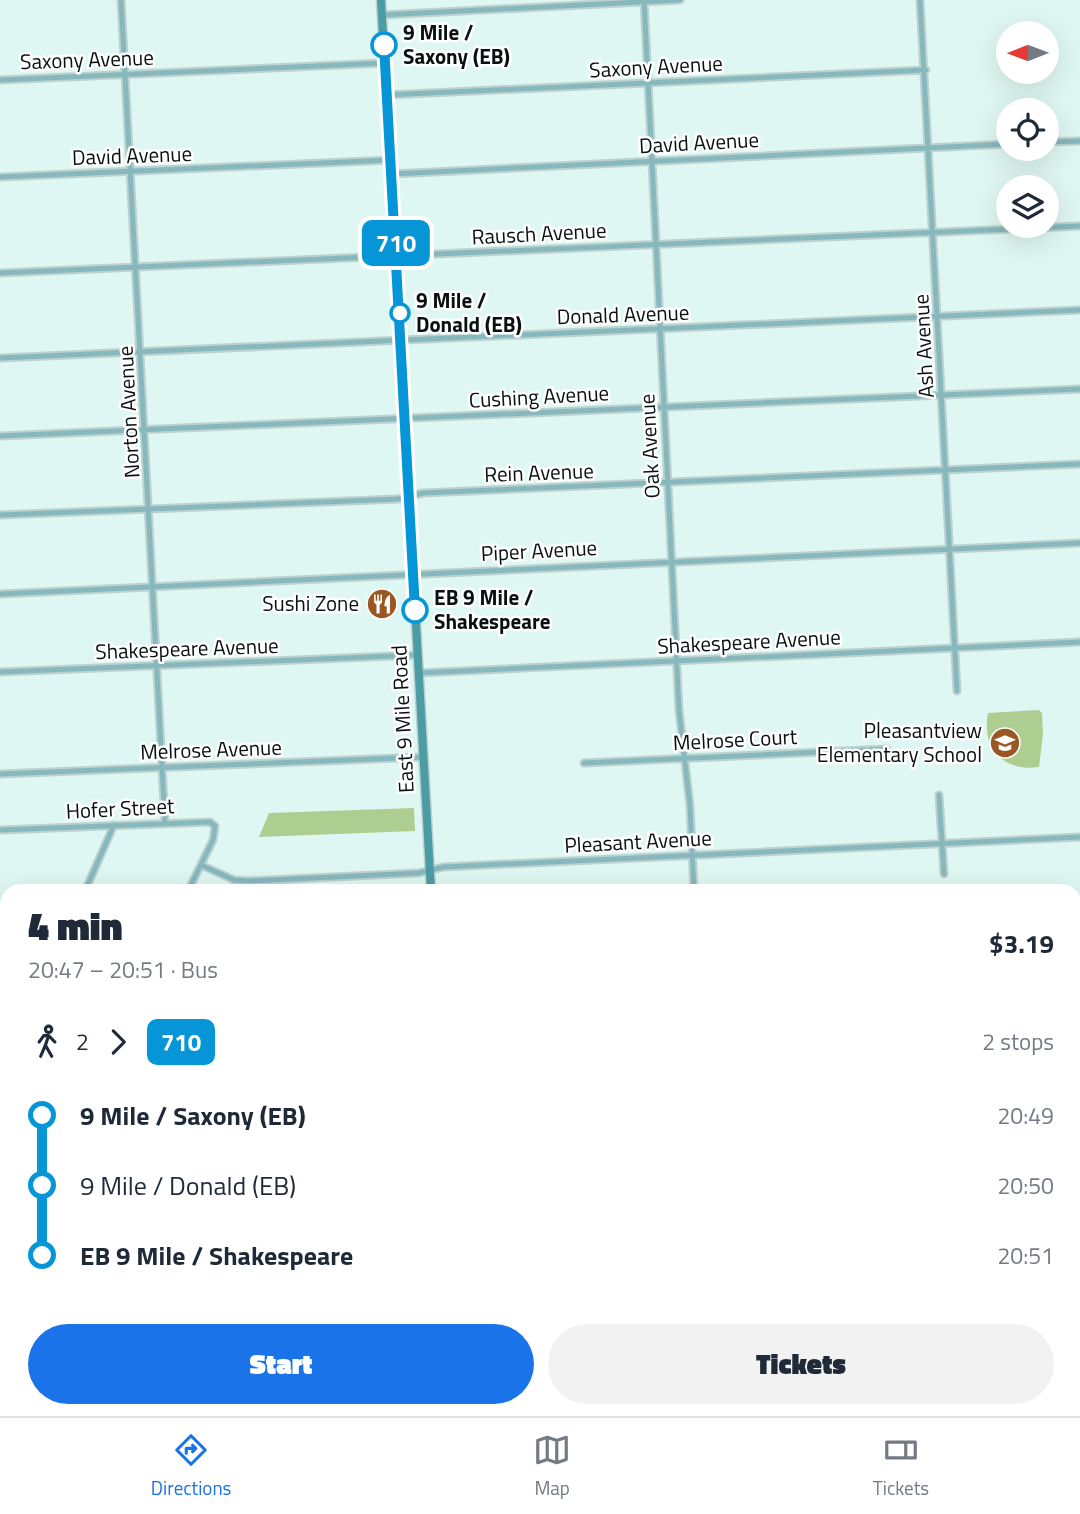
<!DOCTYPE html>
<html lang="en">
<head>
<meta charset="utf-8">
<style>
	:root { --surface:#fff; --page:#f2f2f3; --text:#1f2937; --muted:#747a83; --line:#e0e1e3; --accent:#1a73e8 }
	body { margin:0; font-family:"Titillium Web",sans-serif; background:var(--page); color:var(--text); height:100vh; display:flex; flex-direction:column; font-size:26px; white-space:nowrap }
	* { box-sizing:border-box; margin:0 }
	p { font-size:23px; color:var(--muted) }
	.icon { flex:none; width:38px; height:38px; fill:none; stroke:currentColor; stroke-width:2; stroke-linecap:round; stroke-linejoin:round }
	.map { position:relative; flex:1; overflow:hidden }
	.details { position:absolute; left:0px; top:884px; width:1082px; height:534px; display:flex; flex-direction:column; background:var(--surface); border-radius:21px 21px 0 0; box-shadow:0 7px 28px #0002 }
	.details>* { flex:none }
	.badge { padding:0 14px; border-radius:10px; font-size:24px; line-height:46px }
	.needle { width:46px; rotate:269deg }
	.controls { position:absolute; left:996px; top:21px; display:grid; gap:14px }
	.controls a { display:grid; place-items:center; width:63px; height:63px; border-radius:50%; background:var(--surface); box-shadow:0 7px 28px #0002; font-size:35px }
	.map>.badge { position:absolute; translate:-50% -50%; box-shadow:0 0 0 4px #fff }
	.legs { display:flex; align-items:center; gap:10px; height:77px; padding:0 28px; font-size:23px }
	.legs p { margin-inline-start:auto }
	.headline { display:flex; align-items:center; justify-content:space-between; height:119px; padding:0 28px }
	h1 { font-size:38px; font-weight:800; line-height:52px }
	.primary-button { display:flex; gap:14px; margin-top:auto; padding:14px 28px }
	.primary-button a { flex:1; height:80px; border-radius:42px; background:var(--accent); color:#fff; font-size:28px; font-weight:800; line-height:80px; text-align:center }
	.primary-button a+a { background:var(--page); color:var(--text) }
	ul { padding:0 28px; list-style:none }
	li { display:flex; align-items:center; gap:24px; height:70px; font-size:26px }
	li i { display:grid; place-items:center; width:10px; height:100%; margin:0 9px; background:currentColor }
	li i::after { content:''; width:18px; height:18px; margin:-9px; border:5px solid; border-radius:50%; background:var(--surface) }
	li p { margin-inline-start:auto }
	li:first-child i { background:linear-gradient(#0000 50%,currentColor 0) }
	li:last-child i { background:linear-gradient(currentColor 50%,#0000 0) }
	.dock { display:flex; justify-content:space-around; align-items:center; height:98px; border-top:2px solid var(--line); background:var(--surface); font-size:19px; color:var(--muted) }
	.dock a { display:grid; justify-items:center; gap:4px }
	.dock .on { color:var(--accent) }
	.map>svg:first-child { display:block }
	.green { fill:#aece91 }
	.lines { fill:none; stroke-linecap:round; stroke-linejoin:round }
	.minor-casing { stroke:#bdd2ce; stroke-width:9 }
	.secondary-casing { stroke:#bdd2ce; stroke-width:11 }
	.primary-casing { stroke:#bdd2ce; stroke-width:12 }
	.minor { stroke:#87b8be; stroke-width:5 }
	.secondary { stroke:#4b9ca5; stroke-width:8 }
	.primary { stroke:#31848d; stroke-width:9 }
	.line-1-casing { stroke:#fff; stroke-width:16 }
	.line-1 { stroke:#0696d7; stroke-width:10 }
	.stop-1-dot { fill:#fff; stroke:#0696d7; stroke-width:3.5 }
	.labels { text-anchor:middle; stroke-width:5; stroke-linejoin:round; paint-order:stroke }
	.stop-label { font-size:21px; font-weight:bold; fill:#091110; stroke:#fefefe; text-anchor:start }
	.street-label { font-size:21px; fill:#091110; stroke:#fefefe }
	.poi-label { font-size:21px; fill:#091110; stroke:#fefefe; text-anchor:end }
</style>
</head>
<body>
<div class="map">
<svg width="1080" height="1416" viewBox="0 0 1080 1416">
	<rect width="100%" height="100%" fill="#dff7f2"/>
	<!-- green -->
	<path class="green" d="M1039 710 1042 713 1043 734 1039 767C1003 772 981 748 988 713Z
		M414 808 415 831 259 837 269 813Z"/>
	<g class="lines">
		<!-- minor casing -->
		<g class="minor-casing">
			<path id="minor" d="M121 0 165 823
				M644 0 679 710 690 806 694 891
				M920 0 957 691
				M382 15 680 0
				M0 80 385 63
				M387 95 926 70
				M1046 142 1080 141
				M392 174 1008 144
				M0 177 391 160
				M0 273 1080 226
				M0 358 1080 310
				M0 436 1080 389
				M0 515 398 499 423 493 1080 464
				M0 594 1080 543
				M0 672 417 655
				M419 673 1080 642
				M584 763 887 749
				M0 774 423 757
				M939 795 944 874
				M0 830 210 822 215 826 213 840 188 891
				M201 865 234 880 248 881 419 873 443 867 1080 837
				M85 891 114 825
				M1074 975H1080
				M1074 1055 1080 1054
				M0 1069 7 1055
				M1074 1135 1080 1134
				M1074 1215H1080
				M0 1244 7 1217
				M56 1416 58 1410
				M156 1416 157 1410
				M258 1416 260 1410
				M299 1416V1410
				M791 1416 793 1410
				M896 1416 898 1410
				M1001 1416 1003 1410"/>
		</g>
		<!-- secondary casing -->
		<g class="secondary-casing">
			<path id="secondary" d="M381 0 431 891
				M447 1416 448 1410"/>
		</g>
		<!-- primary casing -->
		<g class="primary-casing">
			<path id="primary" d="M0 1084 7 1087
				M0 1118 7 1121
				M629 1410 641 1416
				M704 1410 716 1416"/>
		</g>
		<!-- minor -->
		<use href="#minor" class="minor"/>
		<!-- secondary -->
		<use href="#secondary" class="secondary"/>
		<!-- primary -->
		<use href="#primary" class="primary"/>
	</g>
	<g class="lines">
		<!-- line-1 casing -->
		<g class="line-1-casing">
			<path id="line-1" d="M384 45 415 610"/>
		</g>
		<!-- line-1 -->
		<use href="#line-1" class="line-1"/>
	</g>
	<!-- icons -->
	<defs>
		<g id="restaurant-disc" transform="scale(1.575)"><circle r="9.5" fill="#995823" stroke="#fefefe"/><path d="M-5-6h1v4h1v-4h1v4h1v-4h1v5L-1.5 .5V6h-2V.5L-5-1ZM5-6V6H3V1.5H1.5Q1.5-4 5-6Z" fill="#fff"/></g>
		<g id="school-disc" transform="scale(1.575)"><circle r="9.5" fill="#995823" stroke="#fefefe"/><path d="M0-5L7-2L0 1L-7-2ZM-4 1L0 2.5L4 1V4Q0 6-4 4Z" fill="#fff"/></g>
	</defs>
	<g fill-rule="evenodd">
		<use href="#restaurant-disc" x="382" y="604"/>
		<use href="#school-disc" x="1005" y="743"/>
	</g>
	<!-- markers -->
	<g class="stop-1-dot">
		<circle cx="384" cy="45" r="12"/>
		<circle cx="400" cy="313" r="9"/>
		<circle cx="415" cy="610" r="12"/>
	</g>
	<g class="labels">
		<!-- stop labels -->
		<g class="stop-label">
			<text x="403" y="40">9 Mile /<tspan x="403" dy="24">Saxony (EB)</tspan></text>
			<text x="416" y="308">9 Mile /<tspan x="416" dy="24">Donald (EB)</tspan></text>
			<text x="434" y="605">EB 9 Mile /<tspan x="434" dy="24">Shakespeare</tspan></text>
		</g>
		<!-- street labels -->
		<g class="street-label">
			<text transform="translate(87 60) rotate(-2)" y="7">Saxony Avenue</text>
			<text transform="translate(656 67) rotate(-3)" y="7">Saxony Avenue</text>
			<text transform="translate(699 143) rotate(-3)" y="7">David Avenue</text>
			<text transform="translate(132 156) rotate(-2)" y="7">David Avenue</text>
			<text transform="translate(539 234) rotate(-3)" y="7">Rausch Avenue</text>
			<text transform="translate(623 315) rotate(-2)" y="7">Donald Avenue</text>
			<text transform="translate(924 346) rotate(-93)" y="7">Ash Avenue</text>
			<text transform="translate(539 397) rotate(-3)" y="7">Cushing Avenue</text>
			<text transform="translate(129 412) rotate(-93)" y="7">Norton Avenue</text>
			<text transform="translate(650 446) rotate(-93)" y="7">Oak Avenue</text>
			<text transform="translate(539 473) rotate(-2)" y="7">Rein Avenue</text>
			<text transform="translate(539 551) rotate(-3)" y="7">Piper Avenue</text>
			<text transform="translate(749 642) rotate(-3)" y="7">Shakespeare Avenue</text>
			<text transform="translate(187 649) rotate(-2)" y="7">Shakespeare Avenue</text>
			<text transform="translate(403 719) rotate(-93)" y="7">East 9 Mile Road</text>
			<text transform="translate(735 740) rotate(-3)" y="7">Melrose Court</text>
			<text transform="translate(211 750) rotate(-2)" y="7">Melrose Avenue</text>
			<text transform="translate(120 809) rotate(-3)" y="7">Hofer Street</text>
			<text transform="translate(638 842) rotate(-3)" y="7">Pleasant Avenue</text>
		</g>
		<!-- poi labels -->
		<g class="poi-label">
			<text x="359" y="611">Sushi Zone</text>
			<text x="982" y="738">Pleasantview<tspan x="982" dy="24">Elementary School</tspan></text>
		</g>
	</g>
</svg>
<div class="controls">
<a><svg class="needle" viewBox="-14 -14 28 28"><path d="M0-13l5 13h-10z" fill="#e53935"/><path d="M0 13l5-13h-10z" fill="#747a83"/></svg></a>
<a><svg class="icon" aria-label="locate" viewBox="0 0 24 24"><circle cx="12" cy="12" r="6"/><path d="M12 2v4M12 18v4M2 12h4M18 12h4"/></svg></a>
<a><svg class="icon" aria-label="layers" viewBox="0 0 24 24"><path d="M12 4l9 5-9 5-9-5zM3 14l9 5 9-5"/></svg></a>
</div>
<b class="badge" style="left:396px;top:243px;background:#0696d7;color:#fff">710</b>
<section class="details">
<div class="headline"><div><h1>4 min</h1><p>20:47 – 20:51 · Bus</p></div><b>$3.19</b></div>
<div class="legs"><svg class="icon" aria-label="walk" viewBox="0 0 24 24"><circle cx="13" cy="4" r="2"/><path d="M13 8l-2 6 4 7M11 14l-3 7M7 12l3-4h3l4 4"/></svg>2<svg class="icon" aria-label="forward" viewBox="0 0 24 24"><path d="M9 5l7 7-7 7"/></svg><b class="badge" style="background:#0696d7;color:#fff">710</b><p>2 stops</p></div>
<ul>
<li><i style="color:#0696d7"></i><b>9 Mile / Saxony (EB)</b><p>20:49</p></li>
<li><i style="color:#0696d7"></i><span>9 Mile / Donald (EB)</span><p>20:50</p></li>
<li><i style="color:#0696d7"></i><b>EB 9 Mile / Shakespeare</b><p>20:51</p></li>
</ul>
<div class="primary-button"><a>Start</a><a>Tickets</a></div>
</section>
</div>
<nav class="dock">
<a class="on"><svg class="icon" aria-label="directions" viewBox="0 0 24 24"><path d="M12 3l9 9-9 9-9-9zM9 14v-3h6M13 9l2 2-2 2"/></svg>Directions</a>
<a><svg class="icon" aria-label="map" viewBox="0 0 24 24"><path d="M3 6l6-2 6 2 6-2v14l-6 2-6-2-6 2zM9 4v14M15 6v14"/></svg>Map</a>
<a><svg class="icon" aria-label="tickets" viewBox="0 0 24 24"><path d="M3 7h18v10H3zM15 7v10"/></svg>Tickets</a>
</nav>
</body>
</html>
